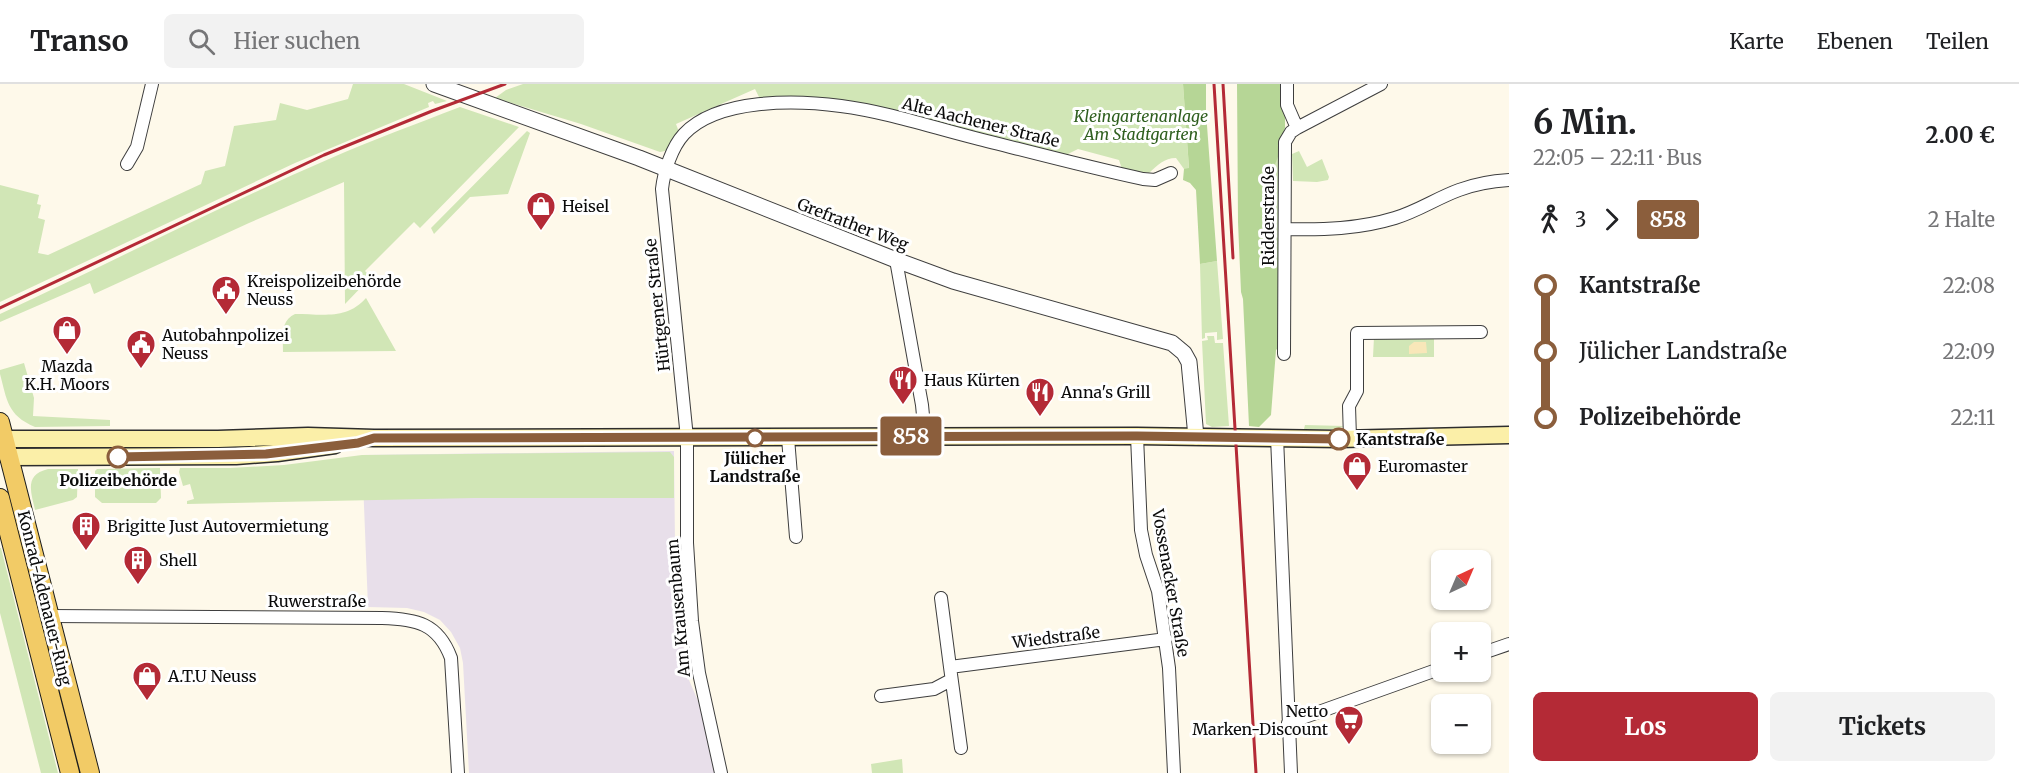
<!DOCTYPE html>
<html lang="de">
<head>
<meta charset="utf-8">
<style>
	:root { --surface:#fff; --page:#f2f2f2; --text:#202124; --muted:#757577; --line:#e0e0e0; --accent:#b42a36 }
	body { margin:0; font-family:Merriweather,serif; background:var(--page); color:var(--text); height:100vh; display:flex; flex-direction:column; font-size:22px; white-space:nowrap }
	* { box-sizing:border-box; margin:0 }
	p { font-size:20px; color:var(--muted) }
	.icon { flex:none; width:33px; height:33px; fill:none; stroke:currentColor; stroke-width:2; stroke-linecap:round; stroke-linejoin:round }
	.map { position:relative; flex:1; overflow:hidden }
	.panel { display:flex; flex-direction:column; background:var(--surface); width:510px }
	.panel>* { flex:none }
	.badge { padding:0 12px; border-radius:4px; font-size:21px; line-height:39px }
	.needle { width:39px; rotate:44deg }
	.buttons { position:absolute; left:1431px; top:466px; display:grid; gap:12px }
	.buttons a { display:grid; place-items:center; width:60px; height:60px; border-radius:9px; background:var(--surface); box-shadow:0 2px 4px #0004; font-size:30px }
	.map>.badge { position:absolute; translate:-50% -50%; box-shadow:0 0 0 3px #fff }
	.legs { display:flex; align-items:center; gap:9px; height:66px; padding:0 24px; font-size:20px }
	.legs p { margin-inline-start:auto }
	.head { display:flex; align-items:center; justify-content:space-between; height:102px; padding:0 24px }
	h1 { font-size:33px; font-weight:700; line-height:45px }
	.button { display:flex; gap:12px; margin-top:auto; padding:12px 24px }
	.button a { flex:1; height:69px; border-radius:9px; background:var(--accent); color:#fff; font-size:24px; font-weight:700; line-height:69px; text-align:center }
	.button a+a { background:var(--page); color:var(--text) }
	ul { padding:0 24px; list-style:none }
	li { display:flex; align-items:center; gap:21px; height:66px; font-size:22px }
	li i { display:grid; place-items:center; width:9px; height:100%; margin:0 8px; background:currentColor }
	li i::after { content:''; width:15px; height:15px; margin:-8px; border:4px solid; border-radius:50%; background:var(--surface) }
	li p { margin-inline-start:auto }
	li:first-child i { background:linear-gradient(#0000 50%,currentColor 0) }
	li:last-child i { background:linear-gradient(currentColor 50%,#0000 0) }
	header { display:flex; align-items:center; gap:36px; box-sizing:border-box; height:84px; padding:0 30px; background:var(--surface); border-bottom:2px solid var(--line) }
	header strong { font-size:28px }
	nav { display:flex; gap:33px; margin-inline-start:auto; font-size:21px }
	.search { width:420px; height:54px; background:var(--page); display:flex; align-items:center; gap:15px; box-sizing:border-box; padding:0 21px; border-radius:9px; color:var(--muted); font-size:22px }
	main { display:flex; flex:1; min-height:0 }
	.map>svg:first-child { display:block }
	.industrial { fill:#e8dfea }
	.green { fill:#d1e6b6 }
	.forest { fill:#b6d696 }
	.sand { fill:#f8e7b9 }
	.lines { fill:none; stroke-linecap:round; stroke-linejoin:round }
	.minor-casing { stroke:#3e3e3e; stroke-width:14 }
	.tertiary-casing { stroke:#3e3e3e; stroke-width:17 }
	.secondary-casing { stroke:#2d2d2d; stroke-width:19 }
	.primary-casing { stroke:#1c1c1c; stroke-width:20 }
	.minor { stroke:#fff; stroke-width:12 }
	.tertiary { stroke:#fff; stroke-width:15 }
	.secondary { stroke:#fbefa8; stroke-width:16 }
	.primary { stroke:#f2cb66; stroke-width:18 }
	.rail { stroke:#b42a36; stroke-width:3 }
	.line-1-casing { stroke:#fff; stroke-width:14 }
	.line-1 { stroke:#8b5e3c; stroke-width:9 }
	.stop-1-dot { fill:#fff; stroke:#8b5e3c; stroke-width:3 }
	.labels { text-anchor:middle; stroke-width:6; stroke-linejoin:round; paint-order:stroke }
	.park-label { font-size:16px; font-style:italic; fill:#2f5f1f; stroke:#fff }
	.street-label { font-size:16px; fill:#0b0b0b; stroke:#fff }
	.poi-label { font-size:16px; fill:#0b0b0b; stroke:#fff; text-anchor:start }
	.stop-label { font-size:16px; font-weight:bold; fill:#0b0b0b; stroke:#fff }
</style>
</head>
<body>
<header>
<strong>Transo</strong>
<div class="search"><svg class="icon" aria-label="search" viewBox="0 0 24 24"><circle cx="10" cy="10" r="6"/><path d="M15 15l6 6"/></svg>Hier suchen</div>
<nav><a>Karte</a><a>Ebenen</a><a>Teilen</a></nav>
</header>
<main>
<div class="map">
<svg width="1509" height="689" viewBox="0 0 1509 689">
	<rect width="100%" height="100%" fill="#fef9ea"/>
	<!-- industrial -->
	<path class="industrial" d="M674 367 675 461 681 547 689 596 704 631 718 689H469L463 579 460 564 451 548 440 536 424 528 407 524 368 523 362 371Z"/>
	<!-- green -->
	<path class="green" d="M353 0H404L447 17 435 20 433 17 428 19 429 23 295 79 0 218V101L39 111 37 120 41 121 38 134 45 136 38 169 48 171 201 100 205 87 225 82 234 42 276 36 280 19 307 26 348 15Z
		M523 0H1183L1189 85H1184L1176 74C1164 74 1158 81 1149 89L1122 85 1119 76 1078 65 1066 71 927 35 760 15 755 5 676 40 679 48 665 67 660 68 581 40 495 14 506 6Z
		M460 23 519 43 420 144 414 138 365 187 371 193 345 220 344 98 249 139 94 210 90 199 0 238V230C110 179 218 123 329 75 372 56 416 40 460 23Z
		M527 47 530 49 508 110 470 113 434 150 431 144Z
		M1299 67 1307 83 1322 75 1329 93 1328 96 1317 98 1293 97 1292 70Z
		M1278 72V154C1273 147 1269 142 1267 133 1264 118 1272 87 1278 72Z
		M1217 177 1223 255 1217 256V248L1205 249V254L1202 255 1200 180Z
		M366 214 396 267 283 268C283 252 280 237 295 230 322 230 347 236 366 214Z
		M1207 252H1214L1215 259H1223L1229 342 1212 343 1206 340 1202 257 1208 256Z
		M1374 253 1434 254V273H1373Z
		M24 279 34 314 33 332 110 336V342L35 343C7 331 7 316 0 290V286Z
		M1305 341 1344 342 1337 345H1304Z
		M670 368 674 373V414H474L187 420V417L194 415 190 400 183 402 179 388 180 384H230L284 381 362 371Z
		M160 384 161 414 156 419H102L95 413V387L97 385Z
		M48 385H78L77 413 73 416 35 426C31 408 24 391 48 385Z
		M0 464H1L58 689H41L0 529Z
		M902 675 903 689H872L871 680Z"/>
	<!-- forest -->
	<path class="forest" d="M1183 0H1206V28L1217 177 1200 180 1196 106 1190 99 1183 96 1184 85 1189 84Z
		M1237 0H1285V44L1281 54 1282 72 1278 73C1272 87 1264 118 1267 133 1269 142 1273 147 1278 154H1282L1278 199 1282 260 1276 266 1271 331 1259 343 1249 342 1243 215 1241 208 1238 138Z"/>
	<!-- sand -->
	<path class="sand" d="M1414 258H1426L1427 269 1409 270V262Z"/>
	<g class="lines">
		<!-- minor casing -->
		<g class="minor-casing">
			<path id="minor" d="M1287 0V21L1297 44
				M127 80 137 63 152 0
				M1285 145C1323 146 1359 145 1395 134 1418 127 1437 114 1459 106 1475 100 1492 97 1509 96
				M896 176 922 321 925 352
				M1284 270 1285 58 1291 48 1297 44 1381 0
				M1137 352 1141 446 1146 471 1158 507 1169 584 1174 689
				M1277 353 1291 689
				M788 354 796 453
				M1350 354 1349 322 1357 307V249L1481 248
				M941 514 950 583 1166 555
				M50 532 382 534C416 535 438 539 451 574L458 689
				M1480 570 1509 560
				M950 583 961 664
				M881 612 934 605 951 596
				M1288 639 1442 584
				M721 689 699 589 692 537 687 459V354L662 105C664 87 672 63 684 50 718 14 796 16 841 22 887 28 931 43 975 54 1031 68 1087 83 1143 95L1155 96 1171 89"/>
		</g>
		<!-- tertiary casing -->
		<g class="tertiary-casing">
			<path id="tertiary" d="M434 0 639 74 896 176 953 197 1172 259 1184 269 1189 278 1196 353"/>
		</g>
		<!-- secondary casing -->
		<g class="secondary-casing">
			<path id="secondary" d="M4 355H218L308 352 374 354 1137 352 1339 355 1509 351
				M8 373 236 372 277 369 335 361"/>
		</g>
		<!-- primary casing -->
		<g class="primary-casing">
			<path id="primary" d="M0 338 90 689
				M0 414 70 689"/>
		</g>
		<!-- minor -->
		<use href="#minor" class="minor"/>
		<!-- tertiary -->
		<use href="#tertiary" class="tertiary"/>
		<!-- secondary -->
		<use href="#secondary" class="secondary"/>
		<!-- primary -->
		<use href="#primary" class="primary"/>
		<!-- rail -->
		<path class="rail" d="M1214 0 1256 689
			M1223 0 1233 174
			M0 224 324 71 432 27 505 0"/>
	</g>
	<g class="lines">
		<!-- line-1 casing -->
		<g class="line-1-casing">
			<path id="line-1" d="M118 373 266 370 358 359 374 354 1137 352 1339 355"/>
		</g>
		<!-- line-1 -->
		<use href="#line-1" class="line-1"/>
	</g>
	<!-- icons -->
	<defs>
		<g id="shop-pin" transform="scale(1.5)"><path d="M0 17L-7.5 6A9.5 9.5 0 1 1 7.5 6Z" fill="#b42a36" stroke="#fff"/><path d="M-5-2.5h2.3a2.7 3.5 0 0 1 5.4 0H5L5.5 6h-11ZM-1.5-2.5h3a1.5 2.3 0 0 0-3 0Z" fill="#fff"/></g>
		<g id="civic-pin" transform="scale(1.5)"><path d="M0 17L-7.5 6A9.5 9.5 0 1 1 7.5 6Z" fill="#b42a36" stroke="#fff"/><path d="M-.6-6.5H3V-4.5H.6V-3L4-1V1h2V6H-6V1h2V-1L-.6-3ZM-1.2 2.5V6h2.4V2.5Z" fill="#fff"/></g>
		<g id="restaurant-pin" transform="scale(1.5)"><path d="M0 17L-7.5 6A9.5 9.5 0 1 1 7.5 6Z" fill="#b42a36" stroke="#fff"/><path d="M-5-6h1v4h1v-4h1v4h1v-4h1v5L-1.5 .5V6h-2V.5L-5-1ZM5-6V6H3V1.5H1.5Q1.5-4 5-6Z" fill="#fff"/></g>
		<g id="building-pin" transform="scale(1.5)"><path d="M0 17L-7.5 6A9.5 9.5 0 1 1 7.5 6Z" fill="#b42a36" stroke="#fff"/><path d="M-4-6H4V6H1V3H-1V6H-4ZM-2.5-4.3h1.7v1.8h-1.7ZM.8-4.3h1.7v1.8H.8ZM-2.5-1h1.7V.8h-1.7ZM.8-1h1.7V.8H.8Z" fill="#fff"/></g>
		<g id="supermarket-pin" transform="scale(1.5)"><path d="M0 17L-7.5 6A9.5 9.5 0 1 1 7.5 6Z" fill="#b42a36" stroke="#fff"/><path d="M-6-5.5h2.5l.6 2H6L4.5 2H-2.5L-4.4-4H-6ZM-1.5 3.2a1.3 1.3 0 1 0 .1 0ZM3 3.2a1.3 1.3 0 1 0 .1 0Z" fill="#fff"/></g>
	</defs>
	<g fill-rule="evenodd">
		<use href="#shop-pin" x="541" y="122"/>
		<use href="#civic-pin" x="226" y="206"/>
		<use href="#shop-pin" x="67" y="246"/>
		<use href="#civic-pin" x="141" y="260"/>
		<use href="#restaurant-pin" x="903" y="296"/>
		<use href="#restaurant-pin" x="1040" y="308"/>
		<use href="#shop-pin" x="1357" y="382"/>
		<use href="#building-pin" x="86" y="442"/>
		<use href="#building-pin" x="138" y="476"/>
		<use href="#shop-pin" x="147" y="592"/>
		<use href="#supermarket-pin" x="1349" y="636"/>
	</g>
	<!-- markers -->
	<g class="stop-1-dot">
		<circle cx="755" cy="354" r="8"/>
		<circle cx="1339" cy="355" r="10"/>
		<circle cx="118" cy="373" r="10"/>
	</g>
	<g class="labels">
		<!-- park labels -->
		<g class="park-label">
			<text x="1141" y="38">Kleingartenanlage<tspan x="1141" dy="18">Am Stadtgarten</tspan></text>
		</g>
		<!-- street labels -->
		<g class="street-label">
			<text transform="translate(981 38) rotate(14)" y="6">Alte Aachener Straße</text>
			<text transform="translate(1268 132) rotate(-90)" y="6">Ridderstraße</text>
			<text transform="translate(853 140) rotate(21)" y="6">Grefrather Weg</text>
			<text transform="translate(657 221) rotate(-96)" y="6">Hürtgener Straße</text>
			<text transform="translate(1171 499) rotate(80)" y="6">Vossenacker Straße</text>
			<text transform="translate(45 514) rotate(76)" y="6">Konrad-Adenauer-Ring</text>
			<text x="317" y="523">Ruwerstraße</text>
			<text transform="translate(678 524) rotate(-95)" y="6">Am Krausenbaum</text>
			<text transform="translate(1056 553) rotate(-7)" y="6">Wiedstraße</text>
		</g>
		<!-- poi labels -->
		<g class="poi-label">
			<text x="562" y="128">Heisel</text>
			<text x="247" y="203">Kreispolizeibehörde<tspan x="247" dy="18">Neuss</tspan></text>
			<text x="162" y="257">Autobahnpolizei<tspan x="162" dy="18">Neuss</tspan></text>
			<text x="67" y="288" text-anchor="middle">Mazda<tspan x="67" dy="18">K.H. Moors</tspan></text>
			<text x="924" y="302">Haus Kürten</text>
			<text x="1061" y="314">Anna's Grill</text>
			<text x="1378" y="388">Euromaster</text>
			<text x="107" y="448">Brigitte Just Autovermietung</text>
			<text x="159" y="482">Shell</text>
			<text x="168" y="598">A.T.U Neuss</text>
			<text x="1328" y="633" text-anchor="end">Netto<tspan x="1328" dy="18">Marken-Discount</tspan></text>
		</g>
		<!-- stop labels -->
		<g class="stop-label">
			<text x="1356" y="361" text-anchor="start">Kantstraße</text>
			<text x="755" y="380">Jülicher<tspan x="755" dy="18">Landstraße</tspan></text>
			<text x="118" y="402">Polizeibehörde</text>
		</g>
	</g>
</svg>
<div class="buttons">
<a><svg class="needle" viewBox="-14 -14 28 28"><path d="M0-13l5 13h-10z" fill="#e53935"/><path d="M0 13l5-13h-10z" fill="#757577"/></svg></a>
<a>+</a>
<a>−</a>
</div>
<b class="badge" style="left:911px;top:352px;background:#8b5e3c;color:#fff">858</b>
</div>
<section class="panel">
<div class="head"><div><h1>6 Min.</h1><p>22:05 – 22:11 · Bus</p></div><b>2.00 €</b></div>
<div class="legs"><svg class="icon" aria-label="walk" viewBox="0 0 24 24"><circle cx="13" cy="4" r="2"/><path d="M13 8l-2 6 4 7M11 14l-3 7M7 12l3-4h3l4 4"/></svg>3<svg class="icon" aria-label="forward" viewBox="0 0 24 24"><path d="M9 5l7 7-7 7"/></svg><b class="badge" style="background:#8b5e3c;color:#fff">858</b><p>2 Halte</p></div>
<ul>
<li><i style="color:#8b5e3c"></i><b>Kantstraße</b><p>22:08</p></li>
<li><i style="color:#8b5e3c"></i><span>Jülicher Landstraße</span><p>22:09</p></li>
<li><i style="color:#8b5e3c"></i><b>Polizeibehörde</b><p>22:11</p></li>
</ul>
<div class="button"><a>Los</a><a>Tickets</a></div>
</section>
</main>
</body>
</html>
